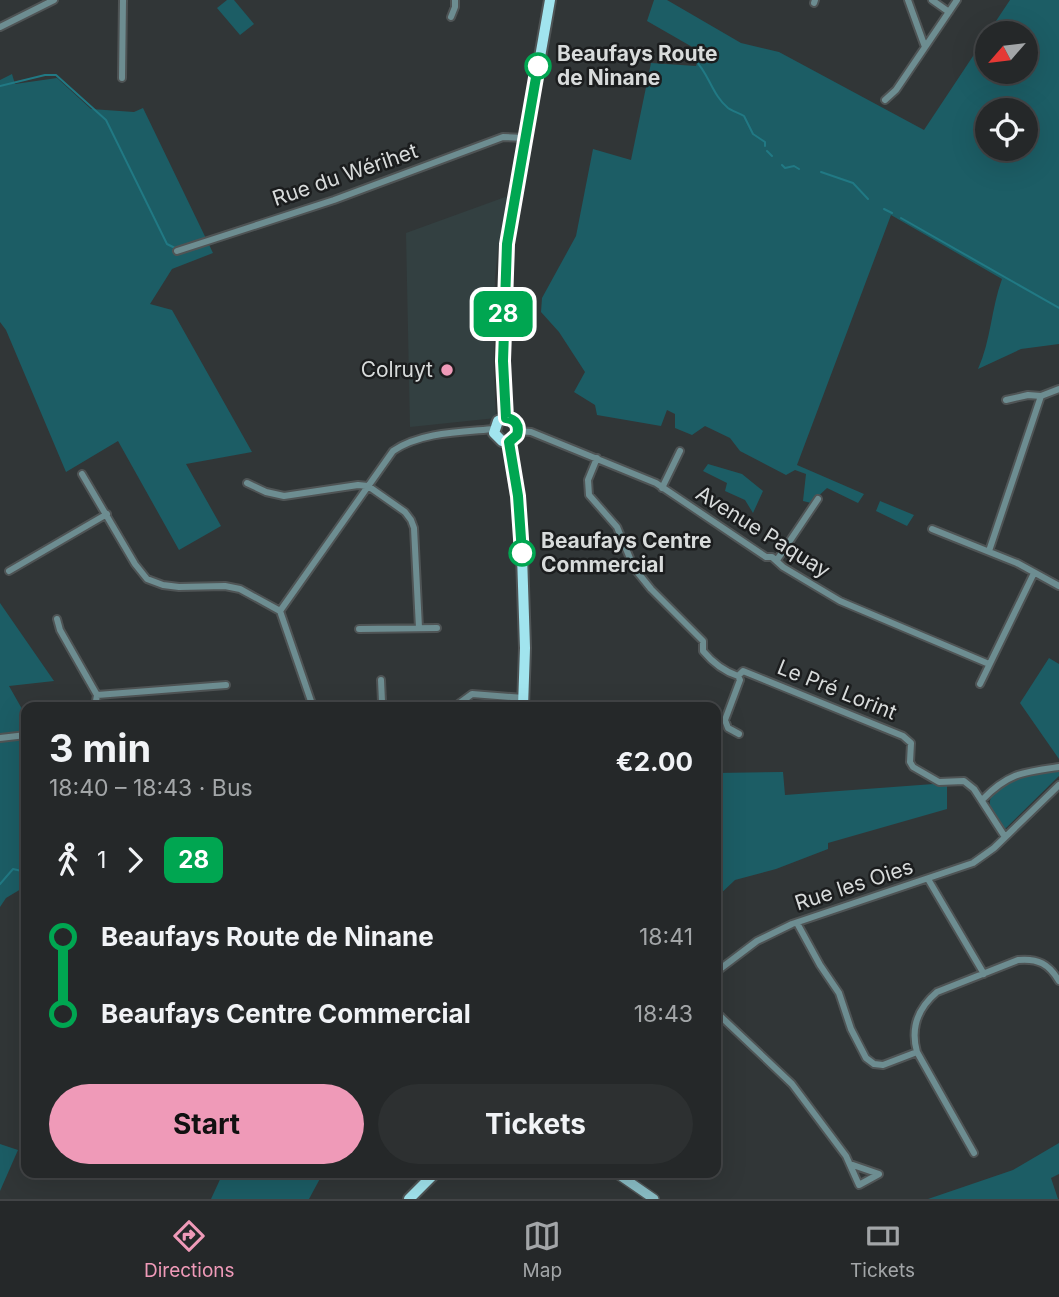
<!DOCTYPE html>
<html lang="en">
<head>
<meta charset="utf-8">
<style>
	:root { --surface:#252829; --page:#2d3031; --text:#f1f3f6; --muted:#a3a6a8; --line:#424446; --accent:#ef9ab8 }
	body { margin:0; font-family:Inter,sans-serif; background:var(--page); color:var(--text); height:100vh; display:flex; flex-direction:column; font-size:26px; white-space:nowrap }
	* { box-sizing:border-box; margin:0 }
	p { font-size:23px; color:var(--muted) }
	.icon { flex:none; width:38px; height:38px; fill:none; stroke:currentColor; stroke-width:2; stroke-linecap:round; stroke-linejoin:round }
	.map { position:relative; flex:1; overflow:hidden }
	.sheet { position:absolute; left:21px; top:702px; width:700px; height:476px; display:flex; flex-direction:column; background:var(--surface); border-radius:14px; box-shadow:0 7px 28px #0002,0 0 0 2px var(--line) }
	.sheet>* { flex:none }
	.badge { padding:0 14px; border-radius:10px; font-size:24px; line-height:46px }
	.needle { width:46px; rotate:242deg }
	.controls { position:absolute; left:975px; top:21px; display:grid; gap:14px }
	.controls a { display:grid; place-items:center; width:63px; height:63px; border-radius:50%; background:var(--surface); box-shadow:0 7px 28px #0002,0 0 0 2px var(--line); font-size:35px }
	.map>.badge { position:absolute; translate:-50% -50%; box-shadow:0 0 0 4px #fff }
	.legs { display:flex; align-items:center; gap:10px; height:77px; padding:0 28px; font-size:23px }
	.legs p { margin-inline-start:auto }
	.overview { display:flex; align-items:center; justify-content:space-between; height:119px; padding:0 28px }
	h1 { font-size:38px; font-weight:700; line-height:52px }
	.cta { display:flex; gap:14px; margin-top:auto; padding:14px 28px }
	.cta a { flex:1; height:80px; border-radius:42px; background:var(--accent); color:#111; font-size:28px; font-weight:700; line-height:80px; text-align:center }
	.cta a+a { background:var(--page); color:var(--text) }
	ul { padding:0 28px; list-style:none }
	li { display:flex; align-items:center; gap:24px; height:77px; font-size:26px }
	li i { display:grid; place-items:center; width:10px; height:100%; margin:0 9px; background:currentColor }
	li i::after { content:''; width:18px; height:18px; margin:-9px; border:5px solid; border-radius:50%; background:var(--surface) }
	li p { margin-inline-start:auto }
	li:first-child i { background:linear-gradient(#0000 50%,currentColor 0) }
	li:last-child i { background:linear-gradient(currentColor 50%,#0000 0) }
	.tab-bar { display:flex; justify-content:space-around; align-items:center; height:98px; border-top:2px solid var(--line); background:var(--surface); font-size:19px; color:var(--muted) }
	.tab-bar a { display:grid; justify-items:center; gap:4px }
	.tab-bar .selected { color:var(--accent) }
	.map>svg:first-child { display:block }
	.built { fill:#334041 }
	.green { fill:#1c5d65; fill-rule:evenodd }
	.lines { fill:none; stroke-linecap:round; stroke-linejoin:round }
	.stream { stroke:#217984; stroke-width:2 }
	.minor-casing { stroke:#4f5455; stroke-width:10 }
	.secondary-casing { stroke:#4f5455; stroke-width:12 }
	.primary-casing { stroke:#4f5455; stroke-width:14 }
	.minor { stroke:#6d8d91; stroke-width:6 }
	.secondary { stroke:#8abec6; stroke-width:9 }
	.primary { stroke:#a1e4ee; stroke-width:10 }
	.line-1-casing { stroke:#fff; stroke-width:16 }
	.line-1 { stroke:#00a651; stroke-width:10 }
	.stop-1-dot { fill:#fff; stroke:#00a651; stroke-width:3.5 }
	.poi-dot { fill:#ef9ab8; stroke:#1b1d1e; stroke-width:2.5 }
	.labels { text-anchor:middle; stroke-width:5; stroke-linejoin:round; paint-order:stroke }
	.stop-label { font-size:21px; font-weight:bold; fill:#d8dbdb; stroke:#1b1d1e; text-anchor:start }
	.street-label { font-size:21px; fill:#d8dbdb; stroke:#1b1d1e }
	.poi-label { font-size:21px; fill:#d8dbdb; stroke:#1b1d1e; text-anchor:end }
</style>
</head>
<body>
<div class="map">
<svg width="1059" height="1199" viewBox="0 0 1059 1199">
	<rect width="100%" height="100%" fill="#313637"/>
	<!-- built -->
	<path class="built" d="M508 196 498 248 495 278 494 368 496 418 410 427 406 233Z"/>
	<!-- green -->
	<path class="green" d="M227 0H234L254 24 240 35 217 8Z
		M654 0H667L741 43 779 52 924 130 987 35V72H1026V33H988L1010 0H1059V344L1021 349 978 369C991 340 991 309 1002 279L891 215 797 465 864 494 858 503 827 488 811 503 803 501 806 474 795 470 786 475 740 451 730 438 705 426 692 435 675 428V414L667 410 661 426 597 415 595 405 574 392 585 372 559 332 541 312 542 298 576 236 593 149 631 160 651 63 696 66 701 52 647 21ZM987 110H1026V149H987Z
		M12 74 15 84 57 78 91 109 134 112 143 108 213 253 172 269 150 304 172 310 252 452 186 464 221 526 179 550 118 441 66 472 6 330 0 322V80Z
		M708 464 742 474 763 491 753 513 745 500 725 491 727 483 703 471Z
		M880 501 914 515 907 526 876 511Z
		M0 603 54 681 9 686 26 716V886L6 898 0 907Z
		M1049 658 1059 664V759L1020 703Z
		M1059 769V776L1003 831C998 823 990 815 990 806 987 778 1039 773 1059 769Z
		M783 772 785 795 947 783V809L828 843V849L776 869 735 880 716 898V773Z
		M1059 1143V1174L1051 1178 1058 1199H928L1013 1170Z
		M0 1144 18 1150 0 1191Z
		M223 1173V1172L323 1173 309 1199H211Z"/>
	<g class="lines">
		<!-- stream -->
		<path class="stream" d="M694 59C709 73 712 95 728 108 732 111 739 113 744 116L753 134 765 142V146
			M0 86 45 75H56L106 120 167 244 175 248
			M767 151 772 156
			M782 165 785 168 794 166 799 169
			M821 172 853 183 868 199
			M884 209 892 213
			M901 218 1059 308
			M0 884 13 869 26 872"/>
		<!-- minor casing -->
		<g class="minor-casing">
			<path id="minor" d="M908 0 925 47
				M932 0 949 12
				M814 3 815 0
				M451 17 455 7V0
				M0 27 54 0
				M122 78 123 0
				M885 100 896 90 957 0
				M177 251 334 200 503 137 525 138
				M1006 400 1028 395 1041 396
				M518 431 531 432 656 483 766 557H772L783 567 840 601 989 664
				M597 458 588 480 589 495 617 527 634 568 651 589 703 641V651C713 663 723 671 738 676L743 671 903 736 911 743 910 762 913 767 939 782 964 781 974 789 1005 837
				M82 474 135 564 147 579 163 585 179 587 225 586 240 589 280 611
				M247 483 266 492 284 496 358 485 368 486 405 512 411 520 414 528 419 628
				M662 488 680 451
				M932 529 1017 563 1059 586
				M989 551 1041 396 1059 389
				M777 560 818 499
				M9 571 107 514
				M280 611 393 451C420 432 462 432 494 429
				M280 611 313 707
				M57 619 60 630 97 695 95 707
				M359 629 437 628
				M738 676 740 680 725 720 728 728 739 734
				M381 680 382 702 386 707
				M980 684 1034 573
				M97 695 226 685
				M396 707 457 705 472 694 524 698
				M0 738 26 735
				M982 800C1008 773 1023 772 1059 767
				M928 879 984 974
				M797 923 820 965 839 993 851 1029 866 1058 874 1064 883 1065 917 1052
				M716 972 757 941 792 924 973 863 994 848 1059 785
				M716 1012 792 1084 846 1156 859 1185 879 1174 850 1164
				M974 1153 917 1052C910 1027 918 1008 937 992L1018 960C1038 958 1049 964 1059 981"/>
		</g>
		<!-- secondary casing -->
		<g class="secondary-casing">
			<path id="secondary" d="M615 1172 654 1199"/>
		</g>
		<!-- primary casing -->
		<g class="primary-casing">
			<path id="primary" d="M506 418 503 361 508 240 550 0
				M506 418 498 421 494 433 502 441 509 442
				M506 418C515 419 520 425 517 435L509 442
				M509 442 521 524 525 648 523 707
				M409 1199 436 1172"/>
		</g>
		<!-- minor -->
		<use href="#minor" class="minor"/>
		<!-- secondary -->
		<use href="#secondary" class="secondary"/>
		<!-- primary -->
		<use href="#primary" class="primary"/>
	</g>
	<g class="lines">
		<!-- line-1 casing -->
		<g class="line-1-casing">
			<path id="line-1" d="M522 553 518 496 509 442 517 435C520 425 515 419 506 418L503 361 507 244 538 66"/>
		</g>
		<!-- line-1 -->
		<use href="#line-1" class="line-1"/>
	</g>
	<!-- markers -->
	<g class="stop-1-dot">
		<circle cx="538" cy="66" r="12"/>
		<circle cx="522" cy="553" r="12"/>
	</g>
	<circle class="poi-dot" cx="447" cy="370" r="7"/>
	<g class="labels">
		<!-- stop labels -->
		<g class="stop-label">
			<text x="557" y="61">Beaufays Route<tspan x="557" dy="24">de Ninane</tspan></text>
			<text x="541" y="548">Beaufays Centre<tspan x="541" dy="24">Commercial</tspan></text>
		</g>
		<!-- street labels -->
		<g class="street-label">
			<text transform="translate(345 175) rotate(-19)" y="7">Rue du Wérihet</text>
			<text transform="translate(763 532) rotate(32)" y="7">Avenue Paquay</text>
			<text transform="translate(837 690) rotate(22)" y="7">Le Pré Lorint</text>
			<text transform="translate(854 885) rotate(-18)" y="7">Rue les Oies</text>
		</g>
		<!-- poi labels -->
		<g class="poi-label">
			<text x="433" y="377">Colruyt</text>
		</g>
	</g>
</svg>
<div class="controls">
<a><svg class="needle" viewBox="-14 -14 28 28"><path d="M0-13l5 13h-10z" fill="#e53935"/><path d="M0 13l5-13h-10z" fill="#a3a6a8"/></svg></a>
<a><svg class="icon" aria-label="locate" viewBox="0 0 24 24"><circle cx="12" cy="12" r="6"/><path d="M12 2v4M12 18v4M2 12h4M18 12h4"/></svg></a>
</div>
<b class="badge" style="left:503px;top:314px;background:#00a651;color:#fff">28</b>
<section class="sheet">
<div class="overview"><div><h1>3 min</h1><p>18:40 – 18:43 · Bus</p></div><b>€2.00</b></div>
<div class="legs"><svg class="icon" aria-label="walk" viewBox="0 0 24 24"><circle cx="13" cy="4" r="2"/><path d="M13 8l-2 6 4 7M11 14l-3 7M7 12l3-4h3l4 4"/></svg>1<svg class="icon" aria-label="forward" viewBox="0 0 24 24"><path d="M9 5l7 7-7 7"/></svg><b class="badge" style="background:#00a651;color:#fff">28</b></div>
<ul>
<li><i style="color:#00a651"></i><b>Beaufays Route de Ninane</b><p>18:41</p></li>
<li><i style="color:#00a651"></i><b>Beaufays Centre Commercial</b><p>18:43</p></li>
</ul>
<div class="cta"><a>Start</a><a>Tickets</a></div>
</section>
</div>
<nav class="tab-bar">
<a class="selected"><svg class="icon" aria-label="directions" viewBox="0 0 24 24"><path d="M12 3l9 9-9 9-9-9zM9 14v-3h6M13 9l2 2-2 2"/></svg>Directions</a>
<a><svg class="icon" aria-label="map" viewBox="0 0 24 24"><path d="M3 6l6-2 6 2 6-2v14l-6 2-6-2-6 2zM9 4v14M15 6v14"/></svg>Map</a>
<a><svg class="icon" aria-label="tickets" viewBox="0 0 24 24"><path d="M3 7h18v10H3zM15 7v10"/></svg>Tickets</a>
</nav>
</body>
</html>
